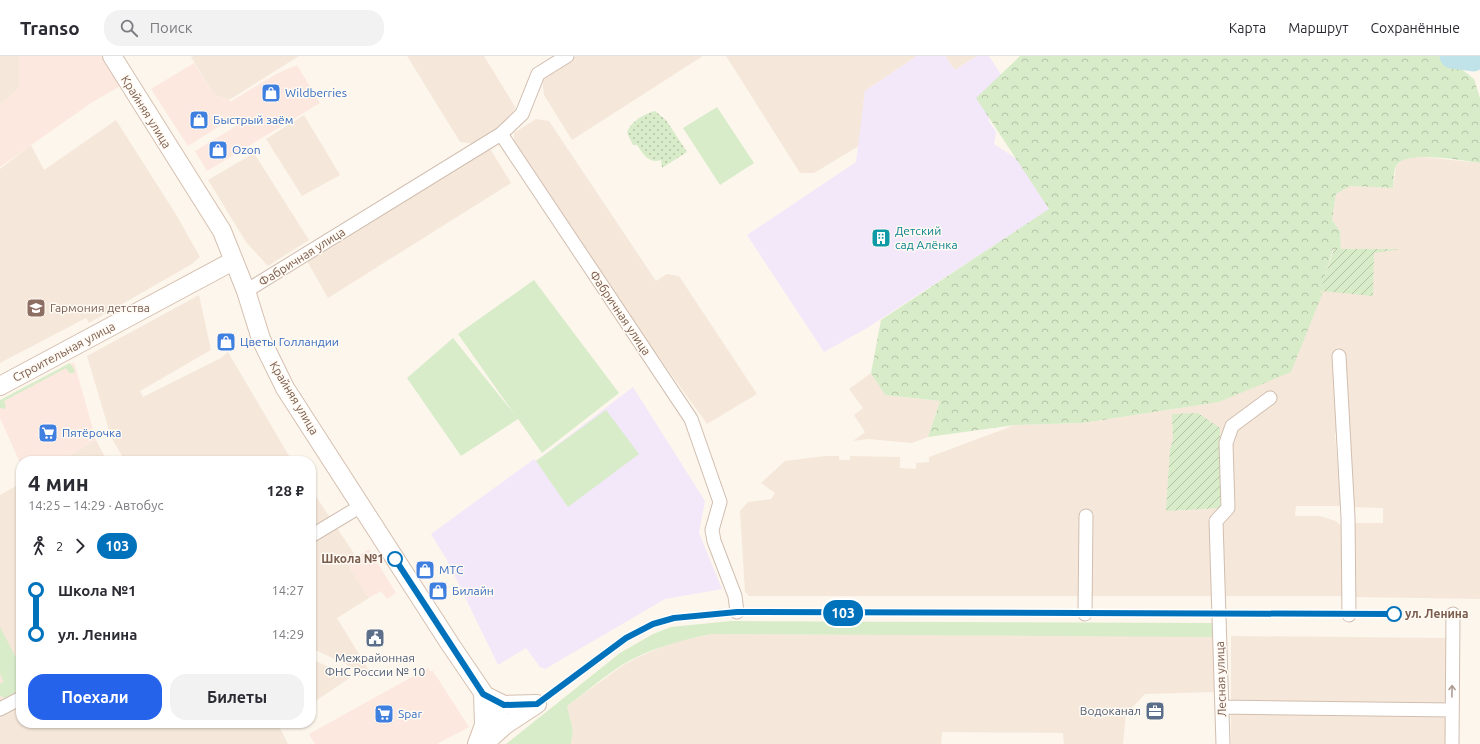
<!DOCTYPE html>
<html lang="ru">
<head>
<meta charset="utf-8">
<style>
	:root { --surface:#fff; --page:#f2f2f3; --text:#2b2b33; --muted:#7c7c81; --line:#e1e1e2; --accent:#2563eb }
	body { margin:0; font-family:Ubuntu,sans-serif; background:var(--page); color:var(--text); height:100vh; display:flex; flex-direction:column; font-size:15px; white-space:nowrap }
	* { box-sizing:border-box; margin:0 }
	p { font-size:13px; color:var(--muted) }
	.icon { flex:none; width:22px; height:22px; fill:none; stroke:currentColor; stroke-width:2; stroke-linecap:round; stroke-linejoin:round }
	.map { position:relative; flex:1; overflow:hidden }
	.drawer { position:absolute; left:16px; top:400px; width:300px; height:272px; display:flex; flex-direction:column; background:var(--surface); border-radius:16px; box-shadow:0 1px 3px #0004 }
	.drawer>* { flex:none }
	.badge { padding:0 8px; border-radius:13px; font-size:14px; line-height:26px }
	.map>.badge { position:absolute; translate:-50% -50%; box-shadow:0 0 0 2px #fff }
	.legs { display:flex; align-items:center; gap:6px; height:44px; padding:0 12px; font-size:13px }
	.legs p { margin-inline-start:auto }
	.overview { display:flex; align-items:center; justify-content:space-between; height:68px; padding:0 12px }
	h1 { font-size:22px; font-weight:600; line-height:30px }
	.button { display:flex; gap:8px; margin-top:auto; padding:8px 12px }
	.button a { flex:1; height:46px; border-radius:16px; background:var(--accent); color:#fff; font-size:16px; font-weight:600; line-height:46px; text-align:center }
	.button a+a { background:var(--page); color:var(--text) }
	ul { padding:0 12px; list-style:none }
	li { display:flex; align-items:center; gap:14px; height:44px; font-size:15px }
	li i { display:grid; place-items:center; width:6px; height:100%; margin:0 5px; background:currentColor }
	li i::after { content:''; width:10px; height:10px; margin:-5px; border:3px solid; border-radius:50%; background:var(--surface) }
	li p { margin-inline-start:auto }
	li:first-child i { background:linear-gradient(#0000 50%,currentColor 0) }
	li:last-child i { background:linear-gradient(currentColor 50%,#0000 0) }
	header { display:flex; align-items:center; gap:24px; box-sizing:border-box; height:56px; padding:0 20px; background:var(--surface); border-bottom:1px solid var(--line) }
	header strong { font-size:19px }
	nav { display:flex; gap:22px; margin-inline-start:auto; font-size:14px }
	.search { width:280px; height:36px; background:var(--page); display:flex; align-items:center; gap:10px; box-sizing:border-box; padding:0 14px; border-radius:16px; color:var(--muted); font-size:15px }
	.map>svg:first-child { display:block }
	.residential { fill:#f5e8da }
	.commercial { fill:#fde8e0 }
	.education { fill:#f3e8fa }
	.grass { fill:#d8ecc9 }
	.forest { fill:url(#forest-crowns) }
	.park { fill:url(#park-dots) }
	.garden { fill:url(#garden-furrows) }
	.lines { fill:none; stroke-linecap:round; stroke-linejoin:round }
	.river { stroke:#bfe3e8; stroke-width:25 }
	.minor-casing { stroke:#d1beb0; stroke-width:15 }
	.secondary-casing { stroke:#d6c0b0; stroke-width:20 }
	.minor { stroke:#fff; stroke-width:13 }
	.secondary { stroke:#fff; stroke-width:18 }
	.oneway { stroke:#af9d94 }
	.line-1-casing { stroke:#fff; stroke-width:9 }
	.line-1 { stroke:#0072bc; stroke-width:6 }
	.stop-1-dot { fill:#fff; stroke:#0072bc; stroke-width:2 }
	.labels { text-anchor:middle; stroke-width:3; stroke-linejoin:round; paint-order:stroke }
	.shop-label { font-size:12px; fill:#366cbe; stroke:#fffaf3; text-anchor:start }
	.street-label { font-size:12px; fill:#7a5c4d; stroke:#fffaf3 }
	.culture-label { font-size:12px; fill:#0d838f; stroke:#fffaf3; text-anchor:start }
	.education-label { font-size:12px; fill:#785e54; stroke:#fffaf3; text-anchor:start }
	.stop-label { font-size:12px; font-weight:bold; fill:#7a5c4d; stroke:#fffaf3; text-anchor:end }
	.service-label { font-size:12px; fill:#4e5e75; stroke:#fffaf3 }
</style>
</head>
<body>
<header>
<strong>Transo</strong>
<div class="search"><svg class="icon" aria-label="search" viewBox="0 0 24 24"><circle cx="10" cy="10" r="6"/><path d="M15 15l6 6"/></svg>Поиск</div>
<nav><a>Карта</a><a>Маршрут</a><a>Сохранённые</a></nav>
</header>
<div class="map">
<svg width="1480" height="688" viewBox="0 0 1480 688">
	<defs>
		<pattern id="forest-crowns" width="20" height="18" patternUnits="userSpaceOnUse"><rect width="20" height="18" fill="#d8ecc9"/><path d="M2 6a3 3 0 1 1 6 0M12 15a3 3 0 1 1 6 0" fill="none" stroke="#b4c2a5"/></pattern>
		<pattern id="park-dots" width="8" height="8" patternUnits="userSpaceOnUse"><rect width="8" height="8" fill="#d8ecc9"/><path d="M2 2h.1M6 6h.1" fill="none" stroke="#b4c2a5" stroke-width="1.8" stroke-linecap="round"/></pattern>
		<pattern id="garden-furrows" width="10" height="10" patternUnits="userSpaceOnUse"><rect width="10" height="10" fill="#d8ecc9"/><path d="M-1 1l2-2M0 10L10 0M9 11l2-2" fill="none" stroke="#b4c2a5"/></pattern>
	</defs>
	<rect width="100%" height="100%" fill="#fdf6ec"/>
	<!-- residential -->
	<path class="residential" d="M0 0H19V32L3 47 0 48Z
		M193 0H299L229 44 214 39 191 1Z
		M407 0H484L516 52 501 72 475 88 460 86Z
		M576 0H703L572 84 544 39 542 21Z
		M726 0H917L865 35 859 90 814 117H800Z
		M945 0H977L955 14Z
		M304 59 340 119 302 140 266 83Z
		M536 63 549 65 656 225 667 218 679 220 757 338 707 368 632 264 514 87V77Z
		M116 64 177 160 200 201 192 208 89 267 86 262 0 307V113L31 89 44 114Z
		M489 91 511 127 328 242 307 205Z
		M254 97 309 184 268 210 246 186 208 124Z
		M1414 100 1480 107V543L1356 541 1353 535 1354 467H1383V452L1351 451 1347 377H1335L1341 450H1296L1295 460H1320L1336 465 1341 470 1345 478 1344 540H749L745 536 740 455 748 446 771 443 775 437 761 427 785 405 825 400H839V404H850V400L900 401V412L916 413V407L929 406V401L1015 369 1083 367 1219 346 1323 236H1319L1334 193H1341L1340 175 1332 164 1336 138 1350 130 1393 132 1396 110 1401 105Z
		M199 239 211 294 140 335 143 341 221 302 228 296 292 405H125L111 381 87 300Z
		M871 317 885 339 940 345 928 381 912 387 868 383 853 385 865 376 854 359 863 352 849 333Z
		M96 384 107 405H59Z
		M21 427V667H284L279 670 288 688H0V439Z
		M311 433 355 499 347 507 369 542 337 562 373 621 311 592Z
		M712 578 1210 580 1214 581 1216 636 1145 638 1126 658 1123 688H1064L1063 677 942 676 941 688H571L573 675 567 650 622 610 638 601 673 586Z
		M1231 580 1446 582 1445 649 1231 647Z
		M311 603 351 621 311 648Z
		M1231 657 1445 658V688H1231Z"/>
	<!-- commercial -->
	<path class="commercial" d="M19 0H106L122 29 91 47 0 111V48L3 47 19 32Z
		M194 7 214 39 229 44 230 46 278 17 297 9 320 47 207 115 195 95 238 69 234 61 188 90 151 33Z
		M74 306 96 384 59 405H21V409L0 362V345Z
		M369 493 396 537 387 543 381 535 369 542 347 507Z
		M428 612 430 615H433L469 671 437 688H315L309 678Z"/>
	<!-- education -->
	<path class="education" d="M917 0H945L955 14 977 0H989L1015 40 1013 44 988 64 996 76 994 88 1018 104 1050 153 867 272 824 296 747 179 856 106 865 35Z
		M633 331 705 445 699 477 722 533 665 543 545 613 540 611 526 592 498 609 447 504 431 478 534 403 536 405Z"/>
	<!-- grass -->
	<path class="grass" d="M717 51 754 107 720 129 683 72Z
		M534 224 619 337 542 397 518 363 461 400 407 322 453 282 515 359 458 278Z
		M70 307 75 315 74 317H69L66 312 4 345 6 350 4 353 0 352V344Z
		M606 354 639 398 568 451 536 405Z
		M731 565 1212 567 1216 571 1214 581 712 578C681 584 650 592 622 609 603 621 585 637 567 650L573 675 571 688H506L620 597 653 578 671 571Z
		M0 571 21 611V635C14 639 7 645 0 639V628L4 626 0 617Z"/>
	<!-- forest -->
	<path class="forest" d="M1020 0H1445L1474 23 1480 42V107C1463 105 1405 93 1396 110 1393 116 1394 126 1393 132L1350 130 1336 138 1332 164 1340 175 1341 193H1333L1320 236H1323L1291 316 1219 346 1083 367 1015 369 928 381 940 345 885 339 871 317 881 264 1049 153 976 42Z"/>
	<!-- park -->
	<path class="park" d="M655 55 666 64 687 96 662 112 661 104C649 108 643 98 637 89H633L627 77C630 66 644 58 655 55Z"/>
	<!-- garden -->
	<path class="garden" d="M1334 193H1401L1374 197 1373 240 1320 235Z
		M1198 357 1220 372 1222 452 1166 455 1170 393 1173 384 1172 358Z"/>
	<g class="lines">
		<!-- river -->
		<path class="river" d="M1452 0 1473 3 1479 0"/>
		<!-- minor casing -->
		<g class="minor-casing">
			<path id="minor" d="M501 78 691 363 720 446 712 474 714 485 735 540 737 556
				M246 235 501 78 522 58 538 18 567 0
				M1339 300 1348 461 1349 559
				M311 480 361 450
				M1085 558 1086 460
				M1222 651 1452 654
				M0 653 21 642
				M1223 688 1216 465 1228 452 1226 387 1232 370 1270 342
				M1452 688 1453 558"/>
		</g>
		<!-- secondary casing -->
		<g class="secondary-casing">
			<path id="secondary" d="M112 0 222 175 246 235 261 283 285 332 450 588 505 669
				M0 330 233 205
				M484 639 504 649 537 648
				M477 688 484 669 483 638
				M484 688 505 669 537 648"/>
		</g>
		<!-- minor -->
		<use href="#minor" class="minor"/>
		<!-- secondary -->
		<use href="#secondary" class="secondary"/>
	</g>
	<!-- one-way arrows -->
	<defs><path id="oneway-shaft" d="M-6 0H5M1.5-3L5.5 0L1.5 3" fill="none" stroke-width="1.6" stroke-linecap="round" stroke-linejoin="round"/></defs>
	<use class="oneway" href="#oneway-shaft" transform="translate(1452 635) rotate(-89)"/>
	<g class="lines">
		<!-- line-1 casing -->
		<g class="line-1-casing">
			<path id="line-1" d="M395 503 483 638 504 649 537 648 626 582 653 568 674 562 737 556 1394 558"/>
		</g>
		<!-- line-1 -->
		<use href="#line-1" class="line-1"/>
	</g>
	<!-- icons -->
	<defs>
		<g id="shop-square" transform="scale(1)"><rect x="-9" y="-9" width="18" height="18" rx="4" fill="#3f7fe0" stroke="#fffaf3"/><path d="M-5-2.5h2.3a2.7 3.5 0 0 1 5.4 0H5L5.5 6h-11ZM-1.5-2.5h3a1.5 2.3 0 0 0-3 0Z" fill="#fff"/></g>
		<g id="building-square" transform="scale(1)"><rect x="-9" y="-9" width="18" height="18" rx="4" fill="#0f9aa8" stroke="#fffaf3"/><path d="M-4-6H4V6H1V3H-1V6H-4ZM-2.5-4.3h1.7v1.8h-1.7ZM.8-4.3h1.7v1.8H.8ZM-2.5-1h1.7V.8h-1.7ZM.8-1h1.7V.8H.8Z" fill="#fff"/></g>
		<g id="school-square" transform="scale(1)"><rect x="-9" y="-9" width="18" height="18" rx="4" fill="#8d6e63" stroke="#fffaf3"/><path d="M0-5L7-2L0 1L-7-2ZM-4 1L0 2.5L4 1V4Q0 6-4 4Z" fill="#fff"/></g>
		<g id="supermarket-square" transform="scale(1)"><rect x="-9" y="-9" width="18" height="18" rx="4" fill="#3f7fe0" stroke="#fffaf3"/><path d="M-6-5.5h2.5l.6 2H6L4.5 2H-2.5L-4.4-4H-6ZM-1.5 3.2a1.3 1.3 0 1 0 .1 0ZM3 3.2a1.3 1.3 0 1 0 .1 0Z" fill="#fff"/></g>
		<g id="civic-square" transform="scale(1)"><rect x="-9" y="-9" width="18" height="18" rx="4" fill="#5c6f8a" stroke="#fffaf3"/><path d="M-.6-6.5H3V-4.5H.6V-3L4-1V1h2V6H-6V1h2V-1L-.6-3ZM-1.2 2.5V6h2.4V2.5Z" fill="#fff"/></g>
		<g id="office-square" transform="scale(1)"><rect x="-9" y="-9" width="18" height="18" rx="4" fill="#5c6f8a" stroke="#fffaf3"/><path d="M-6-3h4V-5.5h4V-3h4V5H-6ZM-1-4.5V-3h2v-1.5ZM-6 0V1H6V0Z" fill="#fff"/></g>
	</defs>
	<g fill-rule="evenodd">
		<use href="#shop-square" x="271" y="37"/>
		<use href="#shop-square" x="199" y="64"/>
		<use href="#shop-square" x="218" y="94"/>
		<use href="#building-square" x="881" y="182"/>
		<use href="#school-square" x="36" y="252"/>
		<use href="#shop-square" x="226" y="286"/>
		<use href="#supermarket-square" x="48" y="377"/>
		<use href="#shop-square" x="425" y="514"/>
		<use href="#shop-square" x="438" y="535"/>
		<use href="#civic-square" x="375" y="582"/>
		<use href="#office-square" x="1155" y="655"/>
		<use href="#supermarket-square" x="384" y="658"/>
	</g>
	<!-- markers -->
	<g class="stop-1-dot">
		<circle cx="395" cy="503" r="7"/>
		<circle cx="1394" cy="558" r="7"/>
	</g>
	<g class="labels">
		<!-- shop labels -->
		<g class="shop-label">
			<text x="285" y="41">Wildberries</text>
			<text x="213" y="68">Быстрый заём</text>
			<text x="232" y="98">Ozon</text>
			<text x="240" y="290">Цветы Голландии</text>
			<text x="62" y="381">Пятёрочка</text>
			<text x="439" y="518">МТС</text>
			<text x="452" y="539">Билайн</text>
			<text x="398" y="662">Spar</text>
		</g>
		<!-- street labels -->
		<g class="street-label">
			<text transform="translate(146 56) rotate(58)" y="4">Крайняя улица</text>
			<text transform="translate(302 201) rotate(-32)" y="4">Фабричная улица</text>
			<text transform="translate(620 257) rotate(56)" y="4">Фабричная улица</text>
			<text transform="translate(64 296) rotate(-28)" y="4">Строительная улица</text>
			<text transform="translate(294 342) rotate(59)" y="4">Крайняя улица</text>
			<text transform="translate(1221 623) rotate(-92)" y="4">Лесная улица</text>
		</g>
		<!-- culture labels -->
		<g class="culture-label">
			<text x="895" y="179">Детский<tspan x="895" dy="14">сад Алёнка</tspan></text>
		</g>
		<!-- education labels -->
		<g class="education-label">
			<text x="50" y="256">Гармония детства</text>
		</g>
		<!-- stop labels -->
		<g class="stop-label">
			<text x="384" y="507">Школа №1</text>
			<text x="1405" y="562" text-anchor="start">ул. Ленина</text>
		</g>
		<!-- service labels -->
		<g class="service-label">
			<text x="375" y="606">Межрайонная<tspan x="375" dy="14">ФНС России № 10</tspan></text>
			<text x="1141" y="659" text-anchor="end">Водоканал</text>
		</g>
	</g>
</svg>
<b class="badge" style="left:843px;top:557px;background:#0072bc;color:#fff">103</b>
<section class="drawer">
<div class="overview"><div><h1>4 мин</h1><p>14:25 – 14:29 · Автобус</p></div><b>128 ₽</b></div>
<div class="legs"><svg class="icon" aria-label="walk" viewBox="0 0 24 24"><circle cx="13" cy="4" r="2"/><path d="M13 8l-2 6 4 7M11 14l-3 7M7 12l3-4h3l4 4"/></svg>2<svg class="icon" aria-label="forward" viewBox="0 0 24 24"><path d="M9 5l7 7-7 7"/></svg><b class="badge" style="background:#0072bc;color:#fff">103</b></div>
<ul>
<li><i style="color:#0072bc"></i><b>Школа №1</b><p>14:27</p></li>
<li><i style="color:#0072bc"></i><b>ул. Ленина</b><p>14:29</p></li>
</ul>
<div class="button"><a>Поехали</a><a>Билеты</a></div>
</section>
</div>
</body>
</html>
